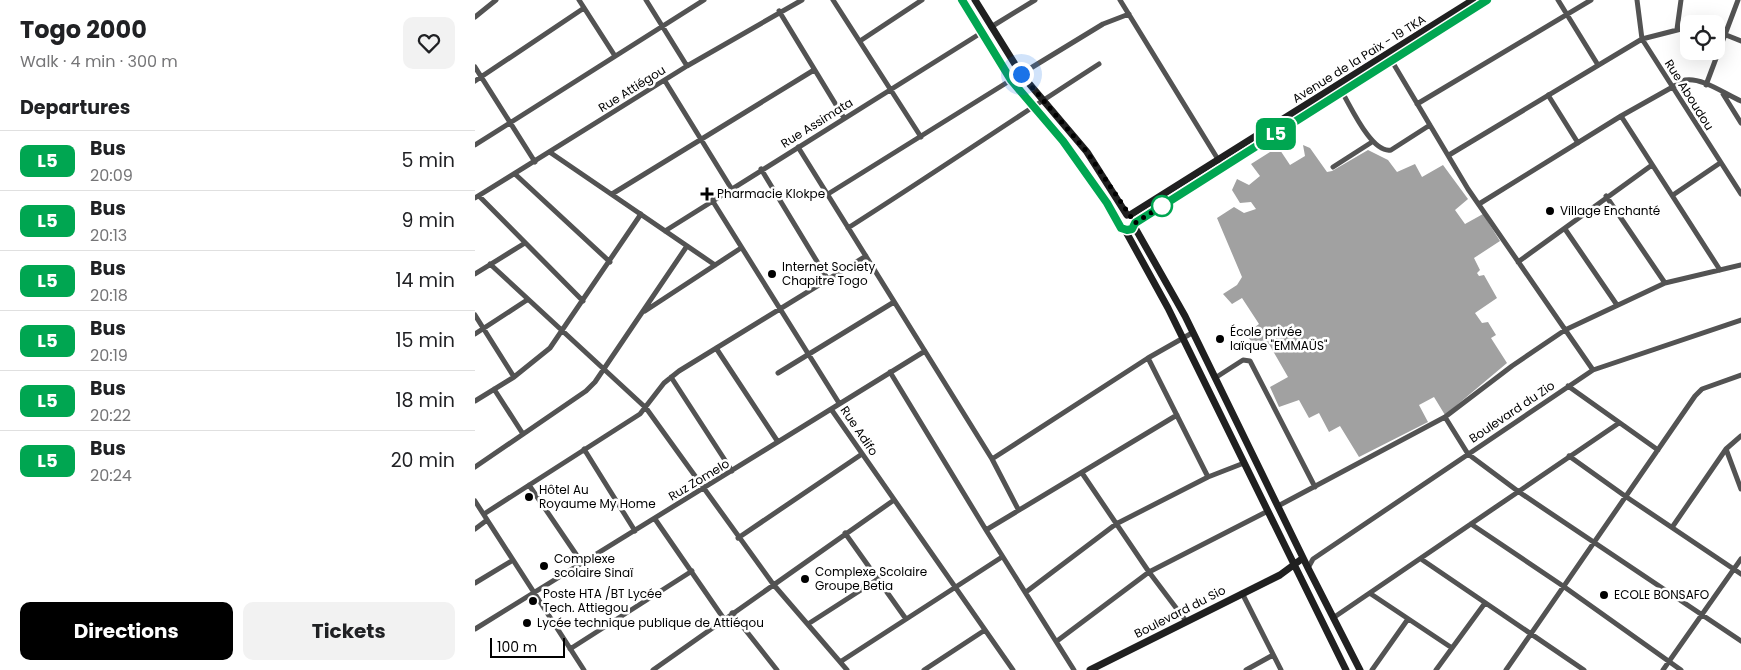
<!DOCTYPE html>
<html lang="en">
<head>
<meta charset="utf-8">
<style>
	:root { --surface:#fff; --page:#f2f2f2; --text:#202124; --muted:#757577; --line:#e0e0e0; --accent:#000 }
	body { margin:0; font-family:Poppins,sans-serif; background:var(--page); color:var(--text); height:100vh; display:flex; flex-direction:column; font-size:19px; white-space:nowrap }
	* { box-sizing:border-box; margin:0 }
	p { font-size:16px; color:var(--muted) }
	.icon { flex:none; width:28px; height:28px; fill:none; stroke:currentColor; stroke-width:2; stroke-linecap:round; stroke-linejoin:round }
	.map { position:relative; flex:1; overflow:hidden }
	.details { display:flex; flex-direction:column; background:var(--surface); width:475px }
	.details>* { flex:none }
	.badge { padding:0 10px; border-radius:8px; font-size:18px; line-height:32px }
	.controls { position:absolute; left:1205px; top:15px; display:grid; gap:10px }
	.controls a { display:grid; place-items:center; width:45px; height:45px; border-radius:10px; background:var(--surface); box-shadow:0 5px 20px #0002; font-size:25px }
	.scale { position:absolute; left:15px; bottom:12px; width:75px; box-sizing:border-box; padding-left:5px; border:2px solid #000; border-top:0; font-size:14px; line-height:18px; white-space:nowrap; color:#000; -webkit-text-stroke:4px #fff; paint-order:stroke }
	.you { position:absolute; width:25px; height:25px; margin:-12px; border:4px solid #fff; border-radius:50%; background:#1a73e8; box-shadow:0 0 0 8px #1a73e833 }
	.map>.badge { position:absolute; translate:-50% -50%; box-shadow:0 0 0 2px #fff }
	h2 { padding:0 20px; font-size:19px; line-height:45px }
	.round { display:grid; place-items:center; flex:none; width:52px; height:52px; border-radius:10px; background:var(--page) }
	.overview { display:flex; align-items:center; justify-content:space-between; height:85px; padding:0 20px }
	h1 { font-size:24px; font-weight:700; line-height:38px }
	.cta { display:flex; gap:10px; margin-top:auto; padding:10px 20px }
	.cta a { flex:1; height:58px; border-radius:10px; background:var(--accent); color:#fff; font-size:20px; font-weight:700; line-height:58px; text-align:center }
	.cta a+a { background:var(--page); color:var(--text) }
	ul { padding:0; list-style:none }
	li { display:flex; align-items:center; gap:15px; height:60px; padding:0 20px; border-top:1px solid var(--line) }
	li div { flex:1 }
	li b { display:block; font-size:19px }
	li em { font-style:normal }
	li .badge { min-width:55px; font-weight:700; text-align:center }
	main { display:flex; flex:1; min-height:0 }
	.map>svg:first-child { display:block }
	.water { fill:#a1a1a1 }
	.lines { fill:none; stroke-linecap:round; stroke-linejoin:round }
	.street { stroke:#535353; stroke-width:5 }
	.secondary { stroke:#202020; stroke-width:7 }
	.line-casing { stroke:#fff; stroke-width:11 }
	.line { stroke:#00a651; stroke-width:8 }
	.walk { stroke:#000; stroke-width:5; stroke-dasharray:0 9 }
	.poi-dot { fill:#000; stroke:#fff; stroke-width:2 }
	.stop-dot { fill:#fff; stroke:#00a651; stroke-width:2.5 }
	.labels { text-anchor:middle; stroke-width:5; stroke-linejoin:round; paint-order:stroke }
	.street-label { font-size:12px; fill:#000; stroke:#fff }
	.poi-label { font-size:12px; fill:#000; stroke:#fff; text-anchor:start }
</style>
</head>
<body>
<main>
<section class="details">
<div class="overview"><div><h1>Togo 2000</h1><p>Walk · 4 min · 300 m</p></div><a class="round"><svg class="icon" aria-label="heart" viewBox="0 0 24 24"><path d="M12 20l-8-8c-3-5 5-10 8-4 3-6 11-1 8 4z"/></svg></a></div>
<h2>Departures</h2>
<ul>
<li><span class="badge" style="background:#00a651;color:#fff">L5</span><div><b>Bus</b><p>20:09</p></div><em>5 min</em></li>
<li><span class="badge" style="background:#00a651;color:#fff">L5</span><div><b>Bus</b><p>20:13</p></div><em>9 min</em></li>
<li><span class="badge" style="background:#00a651;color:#fff">L5</span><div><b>Bus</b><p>20:18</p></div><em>14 min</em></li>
<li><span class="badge" style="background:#00a651;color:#fff">L5</span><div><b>Bus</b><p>20:19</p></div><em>15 min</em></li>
<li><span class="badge" style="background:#00a651;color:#fff">L5</span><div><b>Bus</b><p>20:22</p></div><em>18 min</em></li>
<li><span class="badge" style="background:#00a651;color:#fff">L5</span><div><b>Bus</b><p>20:24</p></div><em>20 min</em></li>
</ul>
<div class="cta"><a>Directions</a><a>Tickets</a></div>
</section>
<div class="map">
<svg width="1266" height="670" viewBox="0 0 1266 670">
	<rect width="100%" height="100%" fill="#fff"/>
	<!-- water -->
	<path class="water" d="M828 145 835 148 852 172 857 171 893 150 913 160 922 172 940 164 947 177 968 165 993 199 980 210 990 224 1008 214 1025 241 999 258 1005 270 1002 273 1004 276 1009 275 1022 298 1000 313 1007 323 1013 322 1021 335 1016 338 1032 363 970 415 959 397 944 405 953 422 884 457 865 426 854 432 844 413 834 418 824 400 804 407 795 387 813 377 794 344 781 348 771 334 784 324 767 298 757 304 748 294 762 285 767 277 742 218 759 207 769 213 781 209 776 202 765 203 757 190 762 179 774 185 785 176 776 164 803 147 815 165 830 156Z"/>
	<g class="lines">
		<!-- street -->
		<path class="street" d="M104 0 140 56
			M171 0 212 66
			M358 0 446 137
			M645 0 744 161
			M1083 0 1123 65
			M1162 0 1167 39 1266 194
			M304 11 369 118
			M0 17 21 0
			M516 27 560 0
			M1202 29 1206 0
			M1241 31 1266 41
			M385 41 447 0
			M915 58 993 189 1118 370
			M0 67 60 162
			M546 74 628 24 654 14
			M0 81 109 8
			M190 81 256 188
			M1231 85 1263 0
			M867 92C876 107 897 154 916 150L955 125
			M1248 94 1266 123
			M1073 95 1103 143
			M942 104 1116 0
			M1146 116 1245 270
			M0 145 229 0
			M323 147 517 459 543 509
			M76 153 240 265
			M974 155 1167 39 1214 27
			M858 167 897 142
			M286 169 352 278
			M40 174 135 262
			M137 194 339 70
			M353 194 536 80
			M1198 195 1245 163
			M4 196 108 301
			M1131 196 1190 283
			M0 198 212 66 327 0
			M237 200 364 403
			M1004 204 1146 116 1210 80C1227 77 1250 94 1266 101
			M373 228C458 174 540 118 624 64
			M1090 229 1142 305
			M190 231 506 33
			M1043 262 1177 165
			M15 264 171 408 298 584 372 670
			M0 274 50 243
			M170 311 266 248
			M0 315 39 377
			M0 334 52 300
			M241 348 303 442
			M673 358 733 477
			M415 372 511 530 599 670
			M303 373 419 302
			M196 377 257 471
			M740 378 768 360 775 361 840 487
			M1093 386 1183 450
			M19 389 48 434
			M0 401 39 377 75 348 166 214
			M356 409 538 670
			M970 417 993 454 1044 492 1266 641
			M109 449 160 531
			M1251 449 1266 489
			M1094 456 1150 496 1266 574
			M517 459 673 358 717 333
			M0 467 111 391 120 382 212 246
			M607 473 674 572 711 621
			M54 485 107 563
			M0 501 109 670
			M803 506 970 417 1037 366 1090 330 1190 283 1266 265
			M9 514 165 414 189 383 204 371 391 256
			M180 519 249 619
			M996 524 1088 586 1206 670
			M1198 526 1251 449 1266 436
			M0 529 12 520
			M511 530 702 415
			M370 533 431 619
			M263 538 387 454
			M946 559 1109 670
			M833 568 838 559 1118 370 1266 320
			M0 583 38 560
			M551 592 641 524 733 477 769 463
			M767 593 806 670
			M896 594 977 648
			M257 613 302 670
			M858 618 1144 423
			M333 624 403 579
			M0 629 450 351
			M582 641 674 572 793 511
			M95 649 217 571
			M365 662 527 557
			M178 670 419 500
			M449 670 510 630
			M771 670 798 655
			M897 670 933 619
			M961 670 1010 603
			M1031 670 1220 396 1227 389 1266 375
			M1188 670 1266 559"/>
		<!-- secondary -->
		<path class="secondary" d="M487 0 536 80 588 141 632 203 646 227 650 230 693 308 871 670
			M500 0 546 74 612 152 652 215
			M655 215 998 0
			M660 223 1012 0
			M659 226 710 316 833 568 885 670
			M615 670 805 575 828 558"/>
	</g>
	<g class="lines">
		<!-- line casing -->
		<g class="line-casing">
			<path id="line" d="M487 0 536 80 588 141 632 203 646 228 652 230 657 229 660 223 1012 0"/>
		</g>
		<!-- line -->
		<use href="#line" class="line"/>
		<!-- walk -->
		<path class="walk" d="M546 74 612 152 660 223 687 206"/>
	</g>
	<!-- markers -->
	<g class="poi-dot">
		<path d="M229.5 186.5h5v5h5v5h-5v5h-5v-5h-5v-5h5z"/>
		<circle cx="1075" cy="211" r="5"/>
		<circle cx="297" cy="274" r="5"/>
		<circle cx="745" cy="339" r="5"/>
		<circle cx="54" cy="497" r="5"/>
		<circle cx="69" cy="566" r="5"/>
		<circle cx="330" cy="579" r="5"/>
		<circle cx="1129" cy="595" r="5"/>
		<circle cx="58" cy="601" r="5"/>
		<circle cx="52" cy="623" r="5"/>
	</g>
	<circle class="stop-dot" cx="687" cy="206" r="10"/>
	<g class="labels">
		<!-- street labels -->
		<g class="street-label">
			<text transform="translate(884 59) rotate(-32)" y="4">Avenue de la Paix - 19 TKA</text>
			<text transform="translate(157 89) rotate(-32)" y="4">Rue Attiégou</text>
			<text transform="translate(1214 95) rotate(58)" y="4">Rue Aboudou</text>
			<text transform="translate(342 123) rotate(-32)" y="4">Rue Assimata</text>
			<text transform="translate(1037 412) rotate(-34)" y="4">Boulevard du Zio</text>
			<text transform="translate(384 431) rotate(56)" y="4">Rue Adifo</text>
			<text transform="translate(224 480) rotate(-31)" y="4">Ruz Zomelo</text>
			<text transform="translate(705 612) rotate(-27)" y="4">Boulevard du Sio</text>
		</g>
		<!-- poi labels -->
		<g class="poi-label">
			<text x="242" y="198">Pharmacie Klokpe</text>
			<text x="1085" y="215">Village Enchanté</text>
			<text x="307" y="271">Internet Society<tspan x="307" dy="14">Chapitre Togo</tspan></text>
			<text x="755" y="336">École privée<tspan x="755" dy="14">laïque "EMMAÜS"</tspan></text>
			<text x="64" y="494">Hôtel Au<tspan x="64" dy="14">Royaume My Home</tspan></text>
			<text x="79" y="563">Complexe<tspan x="79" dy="14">scolaire Sinaï</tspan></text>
			<text x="340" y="576">Complexe Scolaire<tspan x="340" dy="14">Groupe Betia</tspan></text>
			<text x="68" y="598">Poste HTA /BT Lycée<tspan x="68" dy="14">Tech. Attiegou</tspan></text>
			<text x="1139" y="599">ECOLE BONSAFO</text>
			<text x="62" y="627">Lycée technique publique de Attiéqou</text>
		</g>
	</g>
</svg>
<div class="controls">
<a><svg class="icon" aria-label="locate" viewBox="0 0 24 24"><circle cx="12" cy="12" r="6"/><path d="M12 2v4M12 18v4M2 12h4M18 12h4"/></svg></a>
</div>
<div class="scale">100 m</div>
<div class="you" style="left:546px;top:74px"></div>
<b class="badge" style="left:801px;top:134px;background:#00a651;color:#fff">L5</b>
</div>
</main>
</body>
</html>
